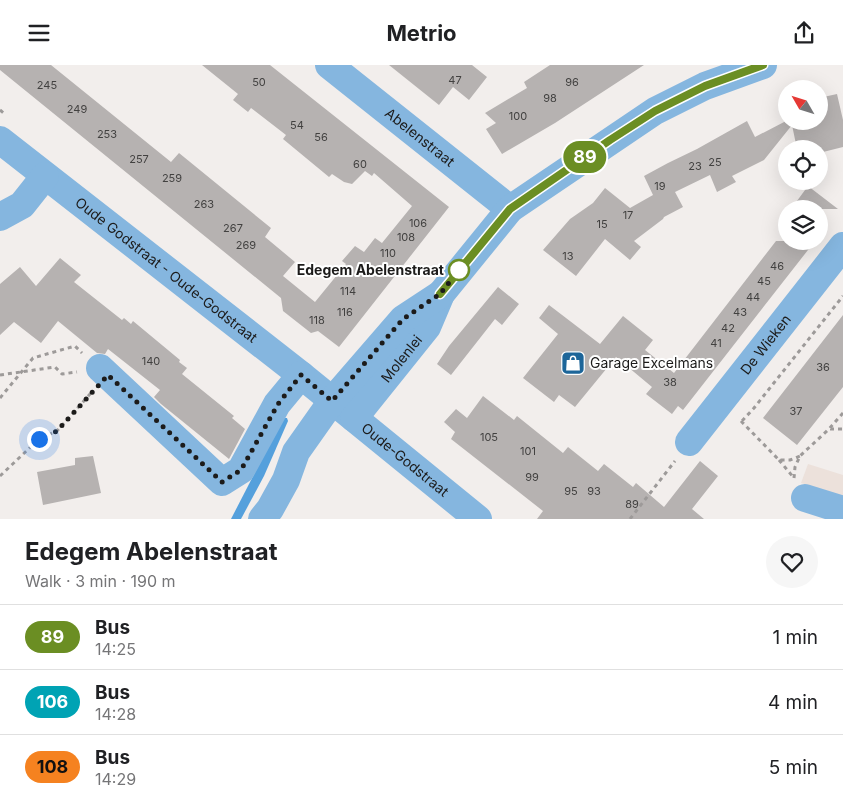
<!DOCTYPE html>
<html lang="en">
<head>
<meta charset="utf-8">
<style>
	:root { --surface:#fff; --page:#f6f6f6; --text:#202124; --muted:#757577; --line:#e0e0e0 }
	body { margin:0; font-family:Inter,sans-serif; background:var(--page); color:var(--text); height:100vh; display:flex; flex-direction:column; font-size:19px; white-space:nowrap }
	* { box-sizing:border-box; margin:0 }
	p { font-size:16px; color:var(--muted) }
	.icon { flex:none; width:28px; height:28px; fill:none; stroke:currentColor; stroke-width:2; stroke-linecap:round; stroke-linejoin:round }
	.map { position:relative; height:454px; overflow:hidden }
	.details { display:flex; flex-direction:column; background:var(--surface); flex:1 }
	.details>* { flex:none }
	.badge { padding:0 10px; border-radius:16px; font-size:18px; line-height:32px }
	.needle { width:32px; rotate:309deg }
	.fabs { position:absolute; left:778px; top:15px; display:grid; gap:10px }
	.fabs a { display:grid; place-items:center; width:50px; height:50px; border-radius:50%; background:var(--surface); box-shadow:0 5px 20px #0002; font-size:25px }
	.you { position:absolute; width:25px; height:25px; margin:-12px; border:4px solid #fff; border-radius:50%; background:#1a73e8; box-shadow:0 0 0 8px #1a73e833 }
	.map>.badge { position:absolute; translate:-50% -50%; box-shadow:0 0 0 2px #fff }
	.round { display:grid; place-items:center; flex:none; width:52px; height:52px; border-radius:26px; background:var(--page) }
	.head { display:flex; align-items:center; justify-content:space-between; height:85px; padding:0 25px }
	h1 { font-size:24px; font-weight:700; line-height:38px }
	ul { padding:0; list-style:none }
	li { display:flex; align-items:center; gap:15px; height:65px; padding:0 25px; border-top:1px solid var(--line) }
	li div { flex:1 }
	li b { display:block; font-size:19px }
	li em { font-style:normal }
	li .badge { min-width:55px; font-weight:700; text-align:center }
	header { display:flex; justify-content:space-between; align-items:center; height:65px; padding:0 25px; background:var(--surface); font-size:22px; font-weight:700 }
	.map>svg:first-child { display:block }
	.built { fill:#ece1db }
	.water { fill:#55a0dc }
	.building { fill:#b6b2b1 }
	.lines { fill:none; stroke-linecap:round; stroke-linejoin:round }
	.path { stroke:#9d9a99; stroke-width:3; stroke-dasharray:4 4; stroke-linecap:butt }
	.minor { stroke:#85b6df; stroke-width:28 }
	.line-casing { stroke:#fff; stroke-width:11 }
	.line { stroke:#6b8e23; stroke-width:8 }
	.walk { stroke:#1c1b1a; stroke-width:5; stroke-dasharray:0 9 }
	.stop-dot { fill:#fff; stroke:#6b8e23; stroke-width:2.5 }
	.labels { text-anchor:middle; stroke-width:4; stroke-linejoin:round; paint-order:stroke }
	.number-label { font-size:11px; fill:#424140 }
	.street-label { font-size:14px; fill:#1c1b1a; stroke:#fff }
	.stop-label { font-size:14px; font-weight:bold; fill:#1c1b1a; stroke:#fff; text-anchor:end }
	.poi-label { font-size:14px; fill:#1c1b1a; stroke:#fff; text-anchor:start }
</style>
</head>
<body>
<header><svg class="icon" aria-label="menu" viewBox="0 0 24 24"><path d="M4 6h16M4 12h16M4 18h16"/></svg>Metrio<svg class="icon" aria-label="share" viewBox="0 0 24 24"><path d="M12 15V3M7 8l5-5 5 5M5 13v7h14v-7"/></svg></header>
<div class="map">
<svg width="843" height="454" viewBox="0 0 843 454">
	<rect width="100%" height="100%" fill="#f2eeec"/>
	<!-- built -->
	<path class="built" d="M808 399 843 410V431L801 418Z"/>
	<!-- water -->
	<path class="water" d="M283 353H287L288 356 264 411 241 454H231Z"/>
	<!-- building -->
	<path class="building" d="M0 0H51L171 97 179 88 271 163 265 172 295 197 283 211 315 237 346 199 342 196 355 181 364 187 375 173 382 178 412 141 374 108 372 111 365 106 352 119 344 117 332 109 329 112 283 74 286 70 251 43 248 47 233 35 238 29 202 0H270L449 142 339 282 318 266 311 268 283 246 281 233 0 5Z
		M389 0H472L487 12 469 35 453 22 439 40Z
		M550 0H644L555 58 502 89 486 64 496 58 485 48 527 23 524 17Z
		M837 29 843 55V82L819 88V84H797L792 60 764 95 732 111 736 117 717 127 710 110 675 127 683 142 664 152 663 154 634 176 641 182 630 195 605 174 576 211 543 185 570 154 593 138 605 123 630 143 653 130 644 111 668 98 697 84 747 56 755 72 786 56H819V33Z
		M808 121 838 144H791Z
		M776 176H815L683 345 678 341 672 349 646 329 652 322 616 292 575 342 559 330 554 337 523 313 558 269 539 253 549 240 600 279 623 251 653 275 645 285 674 308Z
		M60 193 81 210 74 217 122 255 124 253 131 259 133 256 180 295 179 297 187 303 182 309 234 351 232 353 245 364 229 394 161 339 154 332 160 325 108 284 105 289 97 288 58 256 41 278 14 257 0 270V219L20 202 36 221Z
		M498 222 519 239 502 260 495 254 451 310 437 299 449 281Z
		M843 250V322L797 380 763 353Z
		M483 331 514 355 517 351 563 388 568 382 598 406 604 399 633 422 636 418 664 442 700 396 718 411 692 444 704 454H537L543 446 451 374 455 367 444 357 456 344 467 353Z
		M93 391 101 428 43 440 37 407 75 400V393Z"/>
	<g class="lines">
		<!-- path -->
		<path class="path" d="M0 45 6 50
			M0 310 55 302 62 309 77 307
			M0 333 33 293 75 281 82 288
			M741 356 779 395H790L800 391
			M742 356 754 343 843 231
			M830 364H843
			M779 395 794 413
			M0 411 39 374 57 366 91 328
			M794 413 795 402 800 391 829 364 843 348
			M630 454 675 396"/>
		<!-- minor -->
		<g class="minor">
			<path id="s1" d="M329 0 510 144"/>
			<path id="s2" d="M0 75 301 310 478 454"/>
			<path d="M0 152 22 140 45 111"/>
			<path d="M100 303 222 417 241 405 277 339 301 310"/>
			<path id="s3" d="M354 353 427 262 441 229 510 144 655 46 705 21 763 0"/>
			<path id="s4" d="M689 377 843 181"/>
			<path d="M805 433 843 445"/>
			<path d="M262 454 270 444 286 415 296 387 332 336 403 254 441 229"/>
		</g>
	</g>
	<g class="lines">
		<!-- line casing -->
		<g class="line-casing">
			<path id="line" d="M440 229 510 144 610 75 655 46 705 21 763 0"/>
		</g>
		<!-- line -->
		<use href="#line" class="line"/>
		<!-- walk -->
		<path class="walk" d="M39 374 57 366 108 310 222 417 241 405 278 339 301 310 332 336 403 254 440 229 459 205"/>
	</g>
	<!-- icons -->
	<defs>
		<g id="shop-square" transform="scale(1.25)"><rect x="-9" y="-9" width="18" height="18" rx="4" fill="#1c6599" stroke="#fff"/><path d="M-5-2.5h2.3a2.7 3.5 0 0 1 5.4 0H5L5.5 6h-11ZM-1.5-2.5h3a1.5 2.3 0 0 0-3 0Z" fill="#fff"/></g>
	</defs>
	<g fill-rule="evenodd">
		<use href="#shop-square" x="573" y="298"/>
	</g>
	<!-- markers -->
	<circle class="stop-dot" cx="459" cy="205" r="10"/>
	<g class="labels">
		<!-- number labels -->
		<g class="number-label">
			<text x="455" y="19">47</text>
			<text x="259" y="21">50</text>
			<text x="572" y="21">96</text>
			<text x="47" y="24">245</text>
			<text x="550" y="37">98</text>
			<text x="77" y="48">249</text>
			<text x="518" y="55">100</text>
			<text x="297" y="64">54</text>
			<text x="107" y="73">253</text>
			<text x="321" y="76">56</text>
			<text x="139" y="98">257</text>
			<text x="715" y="101">25</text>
			<text x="360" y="103">60</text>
			<text x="695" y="105">23</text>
			<text x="172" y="117">259</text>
			<text x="660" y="125">19</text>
			<text x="204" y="143">263</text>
			<text x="628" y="154">17</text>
			<text x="418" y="162">106</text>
			<text x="602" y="163">15</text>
			<text x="233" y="167">267</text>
			<text x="406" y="176">108</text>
			<text x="246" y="184">269</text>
			<text x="388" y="192">110</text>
			<text x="568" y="195">13</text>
			<text x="777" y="205">46</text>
			<text x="764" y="220">45</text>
			<text x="348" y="230">114</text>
			<text x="753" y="236">44</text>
			<text x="345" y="251">116</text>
			<text x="740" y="251">43</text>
			<text x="317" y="259">118</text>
			<text x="728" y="267">42</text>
			<text x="716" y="282">41</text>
			<text x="151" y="300">140</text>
			<text x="823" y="306">36</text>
			<text x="670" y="321">38</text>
			<text x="796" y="350">37</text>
			<text x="489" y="376">105</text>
			<text x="528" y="390">101</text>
			<text x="532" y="416">99</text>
			<text x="571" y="430">95</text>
			<text x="594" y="430">93</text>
			<text x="632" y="443">89</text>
		</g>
		<!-- street labels -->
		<g class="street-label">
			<text dy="5" stroke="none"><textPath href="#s1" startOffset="116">Abelenstraat</textPath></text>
			<text dy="5" stroke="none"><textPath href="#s2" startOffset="211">Oude Godstraat - Oude-Godstraat</textPath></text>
			<text dy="5" stroke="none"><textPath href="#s4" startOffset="124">De Wieken</textPath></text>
			<text dy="5" stroke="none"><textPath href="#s3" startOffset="76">Molenlei</textPath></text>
			<text dy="5" stroke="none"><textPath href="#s2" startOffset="516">Oude-Godstraat</textPath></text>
		</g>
		<!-- stop labels -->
		<g class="stop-label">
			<text x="444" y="210">Edegem Abelenstraat</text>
		</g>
		<!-- poi labels -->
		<g class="poi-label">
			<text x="590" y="303">Garage Excelmans</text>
		</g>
	</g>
</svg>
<div class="fabs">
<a><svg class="needle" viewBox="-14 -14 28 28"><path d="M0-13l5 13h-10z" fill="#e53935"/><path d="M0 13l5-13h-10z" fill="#757577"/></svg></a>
<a><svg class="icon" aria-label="locate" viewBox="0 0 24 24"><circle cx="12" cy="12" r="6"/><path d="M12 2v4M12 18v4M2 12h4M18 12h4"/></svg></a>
<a><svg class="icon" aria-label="layers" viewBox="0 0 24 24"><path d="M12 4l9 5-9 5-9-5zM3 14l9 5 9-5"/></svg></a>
</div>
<div class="you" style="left:39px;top:374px"></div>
<b class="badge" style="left:585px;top:92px;background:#6b8e23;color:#fff">89</b>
</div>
<section class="details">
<div class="head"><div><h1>Edegem Abelenstraat</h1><p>Walk · 3 min · 190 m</p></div><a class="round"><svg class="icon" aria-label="heart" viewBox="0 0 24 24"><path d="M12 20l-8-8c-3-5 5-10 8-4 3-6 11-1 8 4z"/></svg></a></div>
<ul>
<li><span class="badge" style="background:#6b8e23;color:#fff">89</span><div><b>Bus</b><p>14:25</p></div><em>1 min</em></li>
<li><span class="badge" style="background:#00a3b4;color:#fff">106</span><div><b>Bus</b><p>14:28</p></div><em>4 min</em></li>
<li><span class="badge" style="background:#f58220;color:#111">108</span><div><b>Bus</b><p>14:29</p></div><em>5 min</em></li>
</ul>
</section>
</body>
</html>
